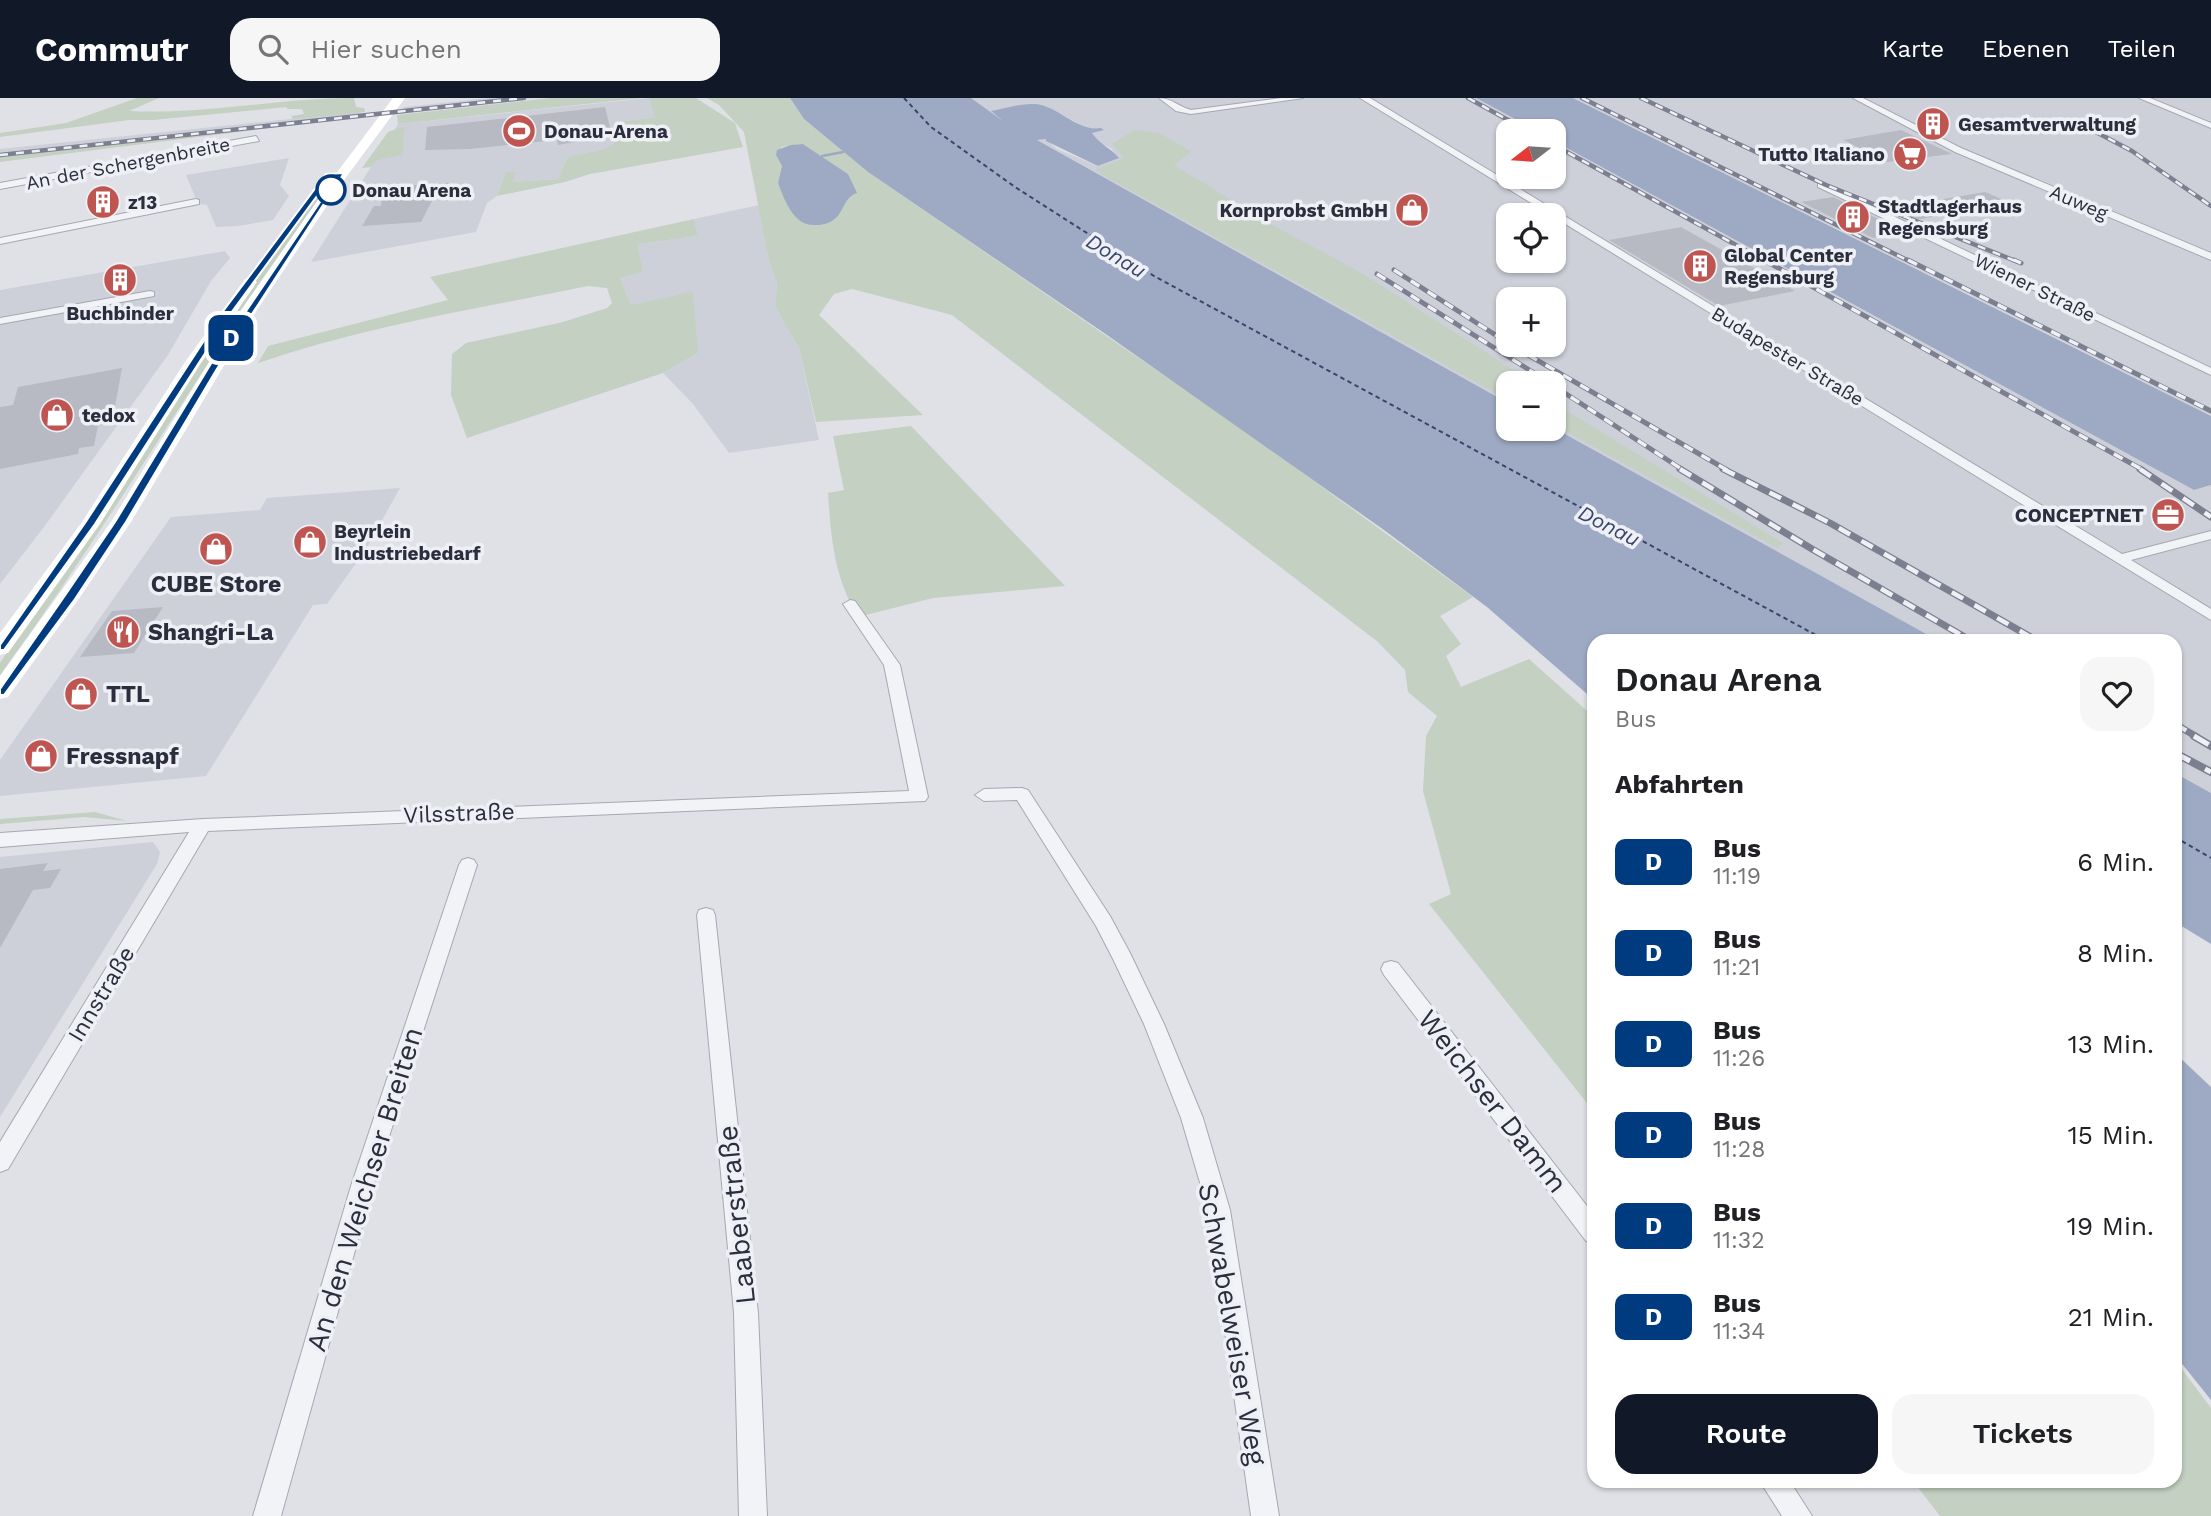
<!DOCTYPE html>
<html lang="de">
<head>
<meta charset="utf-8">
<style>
	:root { --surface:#fff; --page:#f6f6f6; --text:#202124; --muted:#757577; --accent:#111827 }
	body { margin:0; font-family:"Work Sans",sans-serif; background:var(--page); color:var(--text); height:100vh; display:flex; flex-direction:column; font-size:26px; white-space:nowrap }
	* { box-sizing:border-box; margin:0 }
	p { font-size:23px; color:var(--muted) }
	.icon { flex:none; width:38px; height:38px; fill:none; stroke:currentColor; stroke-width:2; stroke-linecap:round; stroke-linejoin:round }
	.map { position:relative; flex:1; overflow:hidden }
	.panel { position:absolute; left:1587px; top:536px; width:595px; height:854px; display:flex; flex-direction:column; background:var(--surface); border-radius:21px; box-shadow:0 2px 5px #0004 }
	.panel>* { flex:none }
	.badge { padding:0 14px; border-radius:10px; font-size:24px; line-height:46px }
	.needle { width:46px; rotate:253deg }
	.fabs { position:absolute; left:1496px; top:21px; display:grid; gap:14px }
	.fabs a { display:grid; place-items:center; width:70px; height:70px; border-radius:14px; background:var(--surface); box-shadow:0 2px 5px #0004; font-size:35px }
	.map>.badge { position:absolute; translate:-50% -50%; box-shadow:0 0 0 4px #fff }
	h2 { padding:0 28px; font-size:26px; line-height:63px }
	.round { display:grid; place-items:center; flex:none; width:74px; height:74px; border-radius:21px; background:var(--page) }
	.head { display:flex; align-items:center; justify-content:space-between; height:119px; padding:0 28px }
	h1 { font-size:33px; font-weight:600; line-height:52px }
	.button { display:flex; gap:14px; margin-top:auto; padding:14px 28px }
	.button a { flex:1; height:80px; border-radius:21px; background:var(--accent); color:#fff; font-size:28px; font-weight:600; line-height:80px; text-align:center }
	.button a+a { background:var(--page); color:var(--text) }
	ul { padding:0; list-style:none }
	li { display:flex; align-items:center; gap:21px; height:91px; padding:0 28px }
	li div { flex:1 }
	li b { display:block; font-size:26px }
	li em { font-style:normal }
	li .badge { min-width:77px; font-weight:700; text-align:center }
	header { display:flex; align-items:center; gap:42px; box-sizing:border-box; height:98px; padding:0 35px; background:var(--accent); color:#fff }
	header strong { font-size:33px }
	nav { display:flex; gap:38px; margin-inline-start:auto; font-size:24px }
	.search { width:490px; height:63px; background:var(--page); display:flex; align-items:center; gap:18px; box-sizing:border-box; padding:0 24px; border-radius:21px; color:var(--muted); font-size:26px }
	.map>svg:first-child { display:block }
	.built { fill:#ced0d9; fill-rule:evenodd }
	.green { fill:#c3d0c2; fill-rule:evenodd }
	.water { fill:#9eaac3 }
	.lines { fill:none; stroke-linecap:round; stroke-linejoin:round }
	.stream { stroke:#9eaac3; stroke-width:2.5 }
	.ferry { stroke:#39466c; stroke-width:2; stroke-dasharray:4.5 3.5; stroke-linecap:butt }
	.building { fill:#b7bac3 }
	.street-casing { stroke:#a6a8b1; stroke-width:2 }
	.street { fill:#f2f3f6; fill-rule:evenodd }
	.secondary { fill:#fff; fill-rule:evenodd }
	.rail-far3-casing { stroke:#7b7f8f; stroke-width:4.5 }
	.rail-far2-casing { stroke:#7b7f8f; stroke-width:5 }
	.rail-far1-casing { stroke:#7b7f8f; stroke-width:7 }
	.rail-casing { stroke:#7b7f8f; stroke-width:8 }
	.rail-far3 { stroke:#eff0f5; stroke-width:2.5; stroke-dasharray:8; stroke-linecap:butt }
	.rail-far2 { stroke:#eff0f5; stroke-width:3.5; stroke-dasharray:10; stroke-linecap:butt }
	.rail-far1 { stroke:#eff0f5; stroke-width:4.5; stroke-dasharray:13; stroke-linecap:butt }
	.rail { stroke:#eff0f5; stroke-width:5; stroke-dasharray:17; stroke-linecap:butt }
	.line { fill:#003b80; stroke:#fff; stroke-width:2 }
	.stop-dot { fill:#fff; stroke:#003b80; stroke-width:3.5 }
	.labels { text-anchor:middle; stroke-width:7; stroke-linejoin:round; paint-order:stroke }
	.far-poi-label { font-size:19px; font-weight:bold; fill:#2a2e3d; stroke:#eff0f5; text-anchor:start }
	.far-street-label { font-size:19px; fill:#2a2e3d; stroke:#eff0f5 }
	.far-stop-label { font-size:19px; font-weight:bold; fill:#2a2e3d; stroke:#eff0f5; text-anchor:start }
	.far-water-label { font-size:21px; font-style:italic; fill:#39466c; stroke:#eff0f5 }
	.poi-label { font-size:23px; font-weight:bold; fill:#2a2e3d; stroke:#eff0f5; text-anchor:start }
	.street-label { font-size:23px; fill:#2a2e3d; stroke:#eff0f5 }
	.near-street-label { font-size:28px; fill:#2a2e3d; stroke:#eff0f5 }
</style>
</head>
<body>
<header>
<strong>Commutr</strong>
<div class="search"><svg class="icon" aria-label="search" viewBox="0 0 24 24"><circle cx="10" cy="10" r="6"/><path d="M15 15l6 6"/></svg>Hier suchen</div>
<nav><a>Karte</a><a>Ebenen</a><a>Teilen</a></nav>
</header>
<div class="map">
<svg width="2211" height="1418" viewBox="0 0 2211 1418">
	<rect width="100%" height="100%" fill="#e0e1e7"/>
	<!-- built -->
	<path class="built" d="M488 0H534L402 14 404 9Z
		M649 0 656 19 625 23 628 31 619 44 600 54 567 60 558 81 512 84 506 74 497 98 487 105 476 134 311 164 398 26Z
		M971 0H1476L1537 33H1508V79H1554V43L2194 392 2211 387V695L2175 675V542H1936L1554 330V285H1508V305L1037 42 1046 41 1057 51 1098 68 1118 60 1111 50 1097 44 1091 32 1047 9 992 13 1004 24ZM1508 117H1554V163H1508ZM1508 201H1554V247H1508Z
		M1573 0H2211V318L2070 247Z
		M359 14 358 19 0 59V51Z
		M289 60 280 87 289 98 273 122 238 128 216 129 207 107 198 106 186 77Z
		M759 107 769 163 777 186 775 209 799 250 819 342 729 355 693 306 663 275 698 255 631 207 620 180 643 174 638 146 698 138 694 121Z
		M225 153 230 160 211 183 168 257 44 429 0 486V192Z
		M400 390 366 451 327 506 313 507 206 678 0 698V662L171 419 260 412 267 400Z
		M153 744 160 754 157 766 0 1019V759Z"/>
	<!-- green -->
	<path class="green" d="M137 0H159L129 13C204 17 279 0 354 0L356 9 364 10 365 14 293 21 291 18 304 16 302 11H288L286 9 153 22H129L0 39V35L66 25Z
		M550 0H642L398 26 397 17Z
		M649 0H696L735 25 743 49 590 76 565 84 497 98 506 74H516L512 84 558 81 567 60C599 49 604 60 628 31L625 23 655 19Z
		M707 0H790L804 21 868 74 1248 335 1473 499 1440 518 1461 546 1446 558 1461 589 1529 561 1594 619V1014L1429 806 1451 796 1423 693 1426 638 1437 618 1408 594 1405 572 1378 544 952 217 852 191 834 196 819 217 923 317 816 324 799 250 775 209 777 186 769 163 744 34 719 7ZM803 46 848 76 851 97 835 121 778 85 782 68 776 57 782 49Z
		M334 22 0 64V59Z
		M402 29 411 30 404 31 403 57 377 62 371 69 362 70 388 34Z
		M1134 32 1159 35 1191 53 1174 68 1208 87 1248 114 1360 174 1534 285H1508V302L1094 72 1124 60 1112 46Z
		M327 84H331C215 245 117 417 0 577V565L238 205Z
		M694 121 698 138 638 146 643 174 620 180 631 207 693 194 698 255 663 275 467 340 451 297 452 256 466 245 563 224 607 210 612 205 607 190 588 188C477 211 366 228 258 265L268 248 448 202 430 179Z
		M1554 302 1562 310 1783 445 1777 450 1554 327Z
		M911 328 1065 488 933 500 858 519C834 479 831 440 828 395L844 392 833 338Z
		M95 714 127 723 84 719 0 726V721Z
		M2175 1262 2211 1310V1418H1940L1913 1383 2175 1382Z"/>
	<!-- water -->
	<path class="water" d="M790 0H971L1003 23 991 13C1004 11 1021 5 1035 6 1059 8 1077 34 1101 30L1104 32 1092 35C1099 46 1112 51 1119 60L1098 68 1046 43V41L1037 42 1508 305V331L1554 330 1937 542H1594V602L1487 509 1384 432 1107 237 868 74 804 21Z
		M1476 0H1573L2211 318V387L2194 392 1554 43V33H1537Z
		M803 46 848 76 857 95C846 98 844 111 837 119 831 125 824 127 816 127 794 129 785 103 778 85L782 68 776 57 777 52 791 47Z
		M2175 675 2211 695V846L2175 824Z
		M2175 955 2211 989V1302L2175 1257Z"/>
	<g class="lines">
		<!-- stream -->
		<path class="stream" d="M822 58 843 54"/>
		<!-- ferry -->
		<path class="ferry" d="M904 0 931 29 1015 89 1154 178 1825 542
			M2175 739 2211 760"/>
	</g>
	<!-- building -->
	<path class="building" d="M605 9 612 37 558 47 557 42 470 51 425 52 427 29Z
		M1901 32 1952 56 1887 64 1843 42Z
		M450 85 443 100 433 101 421 124 362 128 374 108H381L382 95 415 87Z
		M112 92 118 114 94 118 88 97Z
		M1985 94 2011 105 1909 123 1885 111Z
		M1833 99 1906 134 1873 140 1801 104Z
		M1681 129 1795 193 1719 208 1609 142Z
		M122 270 112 325 98 327 94 348 79 350 78 356 0 371V309L13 307 18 289Z
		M163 509 134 555 80 559 112 513Z
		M48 765 43 773 61 771 50 790 33 792 0 850V771Z"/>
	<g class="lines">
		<!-- street casing -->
		<g class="street-casing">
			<path id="street" d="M1159 0C1172 0 1179 9 1191 12L1281 0H1303L1191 16 1176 13Z
				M1360 0H1370L2122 456 2211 433V441L2131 462 2211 511V522Z
				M1853 0H1863L1961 50 2211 155V162L1955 54Z
				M2139 0H2150L2211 25V30Z
				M256 38 259 43 0 91V85Z
				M1818 85H1824L2211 270V277L1818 89Z
				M196 101 199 102V106L0 146V140Z
				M150 193 154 194V198L0 226V220Z
				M850 502 855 503 900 567 928 699 925 703 208 733 8 1071 0 1074V1044L189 734 0 749V735L203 721 909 693 884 567 843 506Z
				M1022 690 1028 692 1110 818 1130 855 1164 926 1203 1020 1230 1112 1279 1418H1251L1208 1112 1181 1020 1144 926 1113 861 1096 828 1017 702 984 703 975 697 984 691Z
				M468 760 474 762 477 767 373 1088 281 1418H253L351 1088 459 767 462 762Z
				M706 810 713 812 715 817 758 1215 767 1418H739L734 1215 697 817 699 812Z
				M1391 863 1398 865 1594 1117V1146L1586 1143 1384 877 1381 871 1384 865Z
				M1759 1382H1789L1812 1418H1782Z"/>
		</g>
		<!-- street -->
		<use href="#street" class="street"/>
		<!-- secondary -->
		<path class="secondary" d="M393 0H405L347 78 257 212 131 424 78 502 8 599 0 601V578L111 424 241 212 338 73Z
			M250 180 257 184 201 265 100 426 8 555 0 557V535L82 424 185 264 245 181Z"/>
		<!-- rail-far3 casing -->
		<g class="rail-far3-casing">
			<path id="rail-far3" d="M1468 0 1528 33
				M1582 0 1911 164
				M1641 0 1826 87 2018 164
				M2094 33 2132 53 2211 108
				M1554 47 1767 164
				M0 57 524 0"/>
		</g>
		<!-- rail-far2 casing -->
		<g class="rail-far2-casing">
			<path id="rail-far2" d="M1764 162 2143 372
				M1908 162 2211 313
				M2014 162 2021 165
				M1394 172 1508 245
				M1377 176 1550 285
				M1511 247 1727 372
				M1554 288 1683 372"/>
		</g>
		<!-- rail-far1 casing -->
		<g class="rail-far1-casing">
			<path id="rail-far1" d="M1680 371 1812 451 1970 542
				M1723 371 1830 425 2036 542
				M2140 371 2211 419
				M2175 626 2197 639"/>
		</g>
		<!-- rail casing -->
		<g class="rail-casing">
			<path id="rail" d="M2194 638 2211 648
				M2175 655 2211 674"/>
		</g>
		<!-- rail-far3 -->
		<use href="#rail-far3" class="rail-far3"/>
		<!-- rail-far2 -->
		<use href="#rail-far2" class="rail-far2"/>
		<!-- rail-far1 -->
		<use href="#rail-far1" class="rail-far1"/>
		<!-- rail -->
		<use href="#rail" class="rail"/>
	</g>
	<!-- line -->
	<path class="line" d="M344 75 224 259 126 424 75 501 4 597H0V591L66 496 115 424 215 259 337 79H331L231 215 95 426 4 552H0V547L85 425 224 212 326 76Z"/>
	<!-- icons -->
	<defs>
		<g id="building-disc" transform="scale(1.75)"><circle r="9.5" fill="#bf5551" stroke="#eff0f5"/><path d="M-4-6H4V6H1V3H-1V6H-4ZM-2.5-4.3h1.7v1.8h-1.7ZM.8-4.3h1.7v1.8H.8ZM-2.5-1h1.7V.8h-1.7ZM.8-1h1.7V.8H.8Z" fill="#fff"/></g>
		<g id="stadium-disc" transform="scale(1.75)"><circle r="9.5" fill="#bf5551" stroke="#eff0f5"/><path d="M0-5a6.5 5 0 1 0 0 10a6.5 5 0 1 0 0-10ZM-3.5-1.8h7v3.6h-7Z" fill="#fff"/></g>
		<g id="supermarket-disc" transform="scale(1.75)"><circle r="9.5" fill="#bf5551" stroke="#eff0f5"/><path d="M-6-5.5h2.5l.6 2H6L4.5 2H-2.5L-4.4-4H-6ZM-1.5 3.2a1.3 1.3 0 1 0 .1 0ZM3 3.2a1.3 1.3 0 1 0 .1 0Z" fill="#fff"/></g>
		<g id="shop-disc" transform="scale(1.75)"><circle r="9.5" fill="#bf5551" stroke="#eff0f5"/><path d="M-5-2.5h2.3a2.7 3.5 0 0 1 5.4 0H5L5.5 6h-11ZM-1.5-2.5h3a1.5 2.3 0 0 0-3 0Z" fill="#fff"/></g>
		<g id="office-disc" transform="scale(1.75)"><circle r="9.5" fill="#bf5551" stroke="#eff0f5"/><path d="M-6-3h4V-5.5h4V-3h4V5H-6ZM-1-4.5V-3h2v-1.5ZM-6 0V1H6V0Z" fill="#fff"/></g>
		<g id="restaurant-disc" transform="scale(1.75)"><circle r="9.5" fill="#bf5551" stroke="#eff0f5"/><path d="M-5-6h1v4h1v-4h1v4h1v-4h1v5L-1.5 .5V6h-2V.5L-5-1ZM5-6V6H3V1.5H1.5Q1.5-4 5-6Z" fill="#fff"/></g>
	</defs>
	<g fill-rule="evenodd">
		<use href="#building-disc" x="1933" y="26"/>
		<use href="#stadium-disc" x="519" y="33"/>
		<use href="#supermarket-disc" x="1910" y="56"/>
		<use href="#building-disc" x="103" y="104"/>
		<use href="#shop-disc" x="1412" y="112"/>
		<use href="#building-disc" x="1853" y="119"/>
		<use href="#building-disc" x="1700" y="168"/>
		<use href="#building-disc" x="120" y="182"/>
		<use href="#shop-disc" x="57" y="317"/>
		<use href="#office-disc" x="2168" y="417"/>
		<use href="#shop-disc" x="310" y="444"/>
		<use href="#shop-disc" x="216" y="451"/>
		<use href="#restaurant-disc" x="123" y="534"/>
		<use href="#shop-disc" x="81" y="596"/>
		<use href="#shop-disc" x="41" y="658"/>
	</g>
	<!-- markers -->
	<circle class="stop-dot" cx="331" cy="92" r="14"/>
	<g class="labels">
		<!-- far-poi labels -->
		<g class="far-poi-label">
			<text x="1958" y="33">Gesamtverwaltung</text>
			<text x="544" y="40">Donau-Arena</text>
			<text x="1885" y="63" text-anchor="end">Tutto Italiano</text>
			<text x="128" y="111">z13</text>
			<text x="1878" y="115">Stadtlagerhaus<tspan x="1878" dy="22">Regensburg</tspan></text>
			<text x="1388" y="119" text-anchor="end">Kornprobst GmbH</text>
			<text x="1724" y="164">Global Center<tspan x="1724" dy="22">Regensburg</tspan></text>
			<text x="120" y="222" text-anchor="middle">Buchbinder</text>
			<text x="82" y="324">tedox</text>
			<text x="2144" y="424" text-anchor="end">CONCEPTNET</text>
			<text x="334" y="440">Beyrlein<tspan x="334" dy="22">Industriebedarf</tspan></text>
		</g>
		<!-- far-street labels -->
		<g class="far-street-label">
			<text transform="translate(128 65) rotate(-11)" y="7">An der Schergenbreite</text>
			<text transform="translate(2079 104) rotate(23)" y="7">Auweg</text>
			<text transform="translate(2035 189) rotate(26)" y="7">Wiener Straße</text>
			<text transform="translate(1788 258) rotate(31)" y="7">Budapester Straße</text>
		</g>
		<!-- far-stop labels -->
		<g class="far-stop-label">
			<text x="352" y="99">Donau Arena</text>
		</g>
		<!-- far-water labels -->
		<g class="far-water-label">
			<text transform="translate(1116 158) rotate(31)" y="7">Donau</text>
			<text transform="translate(1609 428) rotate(27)" y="7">Donau</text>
		</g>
		<!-- poi labels -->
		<g class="poi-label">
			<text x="216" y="494" text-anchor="middle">CUBE Store</text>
			<text x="148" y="542">Shangri-La</text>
			<text x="106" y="604">TTL</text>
			<text x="66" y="666">Fressnapf</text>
		</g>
		<!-- street labels -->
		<g class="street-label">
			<text transform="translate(459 715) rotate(-2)" y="8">Vilsstraße</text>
			<text transform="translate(101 896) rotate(-59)" y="8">Innstraße</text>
		</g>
		<!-- near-street labels -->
		<g class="near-street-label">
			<text transform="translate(1493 1003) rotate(52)" y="10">Weichser Damm</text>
			<text transform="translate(364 1091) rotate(-73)" y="10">An den Weichser Breiten</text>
			<text transform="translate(736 1117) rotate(-96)" y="10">Laaberstraße</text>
			<text transform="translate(1233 1226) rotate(80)" y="10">Schwabelweiser Weg</text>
		</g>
	</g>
</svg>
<div class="fabs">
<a><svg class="needle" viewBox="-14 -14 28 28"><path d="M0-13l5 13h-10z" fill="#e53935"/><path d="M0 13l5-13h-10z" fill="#757577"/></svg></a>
<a><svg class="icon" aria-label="locate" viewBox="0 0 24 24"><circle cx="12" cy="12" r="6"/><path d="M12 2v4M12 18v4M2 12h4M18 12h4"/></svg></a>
<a>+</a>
<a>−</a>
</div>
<b class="badge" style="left:231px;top:240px;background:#003b80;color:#fff">D</b>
<section class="panel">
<div class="head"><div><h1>Donau Arena</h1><p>Bus</p></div><a class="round"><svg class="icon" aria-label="heart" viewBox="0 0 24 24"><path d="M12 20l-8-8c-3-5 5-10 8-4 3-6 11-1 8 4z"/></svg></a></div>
<h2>Abfahrten</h2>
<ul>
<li><span class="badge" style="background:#003b80;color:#fff">D</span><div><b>Bus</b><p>11:19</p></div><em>6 Min.</em></li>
<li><span class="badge" style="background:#003b80;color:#fff">D</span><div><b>Bus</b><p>11:21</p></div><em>8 Min.</em></li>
<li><span class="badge" style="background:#003b80;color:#fff">D</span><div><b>Bus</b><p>11:26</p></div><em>13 Min.</em></li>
<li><span class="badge" style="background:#003b80;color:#fff">D</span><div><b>Bus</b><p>11:28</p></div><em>15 Min.</em></li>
<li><span class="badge" style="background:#003b80;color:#fff">D</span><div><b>Bus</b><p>11:32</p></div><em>19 Min.</em></li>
<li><span class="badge" style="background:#003b80;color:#fff">D</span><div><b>Bus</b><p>11:34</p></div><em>21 Min.</em></li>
</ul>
<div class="button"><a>Route</a><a>Tickets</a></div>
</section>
</div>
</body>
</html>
